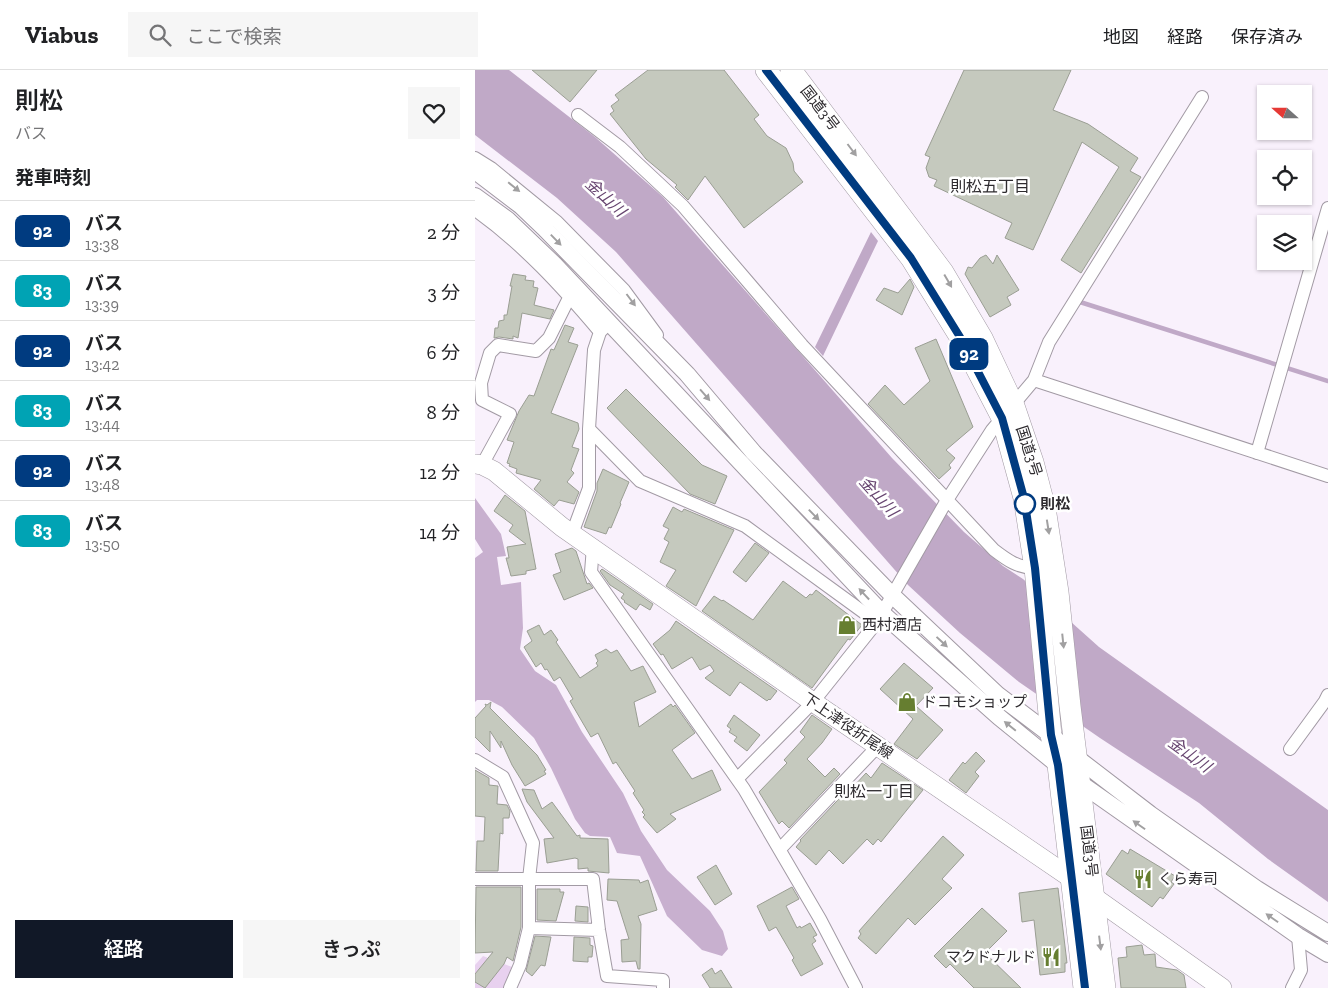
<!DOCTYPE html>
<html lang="ja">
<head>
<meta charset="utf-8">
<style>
	:root { --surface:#fff; --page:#f6f6f6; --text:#202124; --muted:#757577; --line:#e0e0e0; --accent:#111827 }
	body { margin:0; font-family:"Zilla Slab","Noto Sans JP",serif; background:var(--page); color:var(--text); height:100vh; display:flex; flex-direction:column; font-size:19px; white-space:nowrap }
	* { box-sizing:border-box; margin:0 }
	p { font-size:16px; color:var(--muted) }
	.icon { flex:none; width:28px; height:28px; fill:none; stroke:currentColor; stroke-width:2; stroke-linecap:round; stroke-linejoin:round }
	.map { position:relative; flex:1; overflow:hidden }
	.side { display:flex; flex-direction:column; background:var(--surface); width:475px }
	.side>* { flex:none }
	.badge { padding:0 10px; border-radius:8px; font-size:18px; line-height:32px }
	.needle { width:32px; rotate:291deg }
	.controls { position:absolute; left:782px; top:15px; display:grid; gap:10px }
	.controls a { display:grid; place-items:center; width:55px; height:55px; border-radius:0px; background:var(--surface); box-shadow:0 1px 4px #0004; font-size:25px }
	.map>.badge { position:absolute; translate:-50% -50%; box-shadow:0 0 0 2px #fff }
	h2 { padding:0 15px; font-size:19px; line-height:45px }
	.round { display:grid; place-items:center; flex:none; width:52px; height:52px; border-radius:0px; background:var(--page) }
	.summary { display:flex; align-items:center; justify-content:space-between; height:85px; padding:0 15px }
	h1 { font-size:24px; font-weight:600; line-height:38px }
	.button { display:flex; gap:10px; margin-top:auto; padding:10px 15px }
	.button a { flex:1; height:58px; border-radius:0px; background:var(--accent); color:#fff; font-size:20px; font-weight:600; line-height:58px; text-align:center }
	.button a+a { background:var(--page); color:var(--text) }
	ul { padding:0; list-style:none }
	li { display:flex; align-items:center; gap:15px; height:60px; padding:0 15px; border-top:1px solid var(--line) }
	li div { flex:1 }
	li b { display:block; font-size:19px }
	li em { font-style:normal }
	li .badge { min-width:55px; font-weight:700; text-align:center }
	header { display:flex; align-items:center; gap:30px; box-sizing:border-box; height:70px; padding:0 25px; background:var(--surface); border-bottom:1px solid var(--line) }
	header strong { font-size:24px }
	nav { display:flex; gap:28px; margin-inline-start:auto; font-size:18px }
	.search { width:350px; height:45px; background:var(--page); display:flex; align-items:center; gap:12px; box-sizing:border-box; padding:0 18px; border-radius:0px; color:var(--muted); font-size:19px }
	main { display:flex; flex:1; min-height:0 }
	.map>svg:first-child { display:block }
	.green { fill:#e8d1ef }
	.forest { fill:#c8b0cf }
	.water { fill:#c0a9c7 }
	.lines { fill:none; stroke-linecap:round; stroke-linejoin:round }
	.stream { stroke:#c0a9c7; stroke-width:4.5 }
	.building { fill:#c5c9be; stroke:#9a9e93 }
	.minor-casing { stroke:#a29aa4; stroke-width:14 }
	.tertiary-casing { stroke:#a29aa4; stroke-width:18 }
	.secondary-casing { stroke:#a29aa4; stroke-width:20 }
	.trunk-casing { stroke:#a29aa4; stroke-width:22 }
	.minor { stroke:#fff; stroke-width:12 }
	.tertiary { stroke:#fff; stroke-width:16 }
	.secondary { stroke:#fff; stroke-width:19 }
	.trunk { stroke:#fff; stroke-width:21 }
	.oneway { fill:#a1a0a1 }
	.line-casing { stroke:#fff; stroke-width:11 }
	.line { stroke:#003b80; stroke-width:8 }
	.stop-dot { fill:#fff; stroke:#003b80; stroke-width:2.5 }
	.labels { text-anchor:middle; stroke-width:5; stroke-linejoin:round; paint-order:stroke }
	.street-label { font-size:15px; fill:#2e2b2f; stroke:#fff }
	.stop-label { font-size:15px; font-weight:bold; fill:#2e2b2f; stroke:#fff; text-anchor:start }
	.poi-label { font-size:15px; fill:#2e2b2f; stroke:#fff; text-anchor:start }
	.neighbourhood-label { font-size:16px; fill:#2e2b2f; stroke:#fff }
	.water-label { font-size:16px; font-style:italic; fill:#674570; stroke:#fff }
</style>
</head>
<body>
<header>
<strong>Viabus</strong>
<div class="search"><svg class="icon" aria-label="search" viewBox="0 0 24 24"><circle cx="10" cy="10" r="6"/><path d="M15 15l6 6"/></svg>ここで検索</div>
<nav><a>地図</a><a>経路</a><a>保存済み</a></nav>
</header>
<main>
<section class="side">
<div class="summary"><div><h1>則松</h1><p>バス</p></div><a class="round"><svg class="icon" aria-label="heart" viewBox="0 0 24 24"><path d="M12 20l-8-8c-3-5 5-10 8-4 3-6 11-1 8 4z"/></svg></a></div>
<h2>発車時刻</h2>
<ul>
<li><span class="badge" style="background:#003b80;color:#fff">92</span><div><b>バス</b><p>13:38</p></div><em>2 分</em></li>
<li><span class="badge" style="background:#00a3b4;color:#fff">83</span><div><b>バス</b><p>13:39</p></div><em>3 分</em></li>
<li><span class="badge" style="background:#003b80;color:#fff">92</span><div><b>バス</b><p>13:42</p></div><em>6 分</em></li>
<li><span class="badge" style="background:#00a3b4;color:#fff">83</span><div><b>バス</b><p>13:44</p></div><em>8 分</em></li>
<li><span class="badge" style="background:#003b80;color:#fff">92</span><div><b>バス</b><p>13:48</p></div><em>12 分</em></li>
<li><span class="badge" style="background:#00a3b4;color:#fff">83</span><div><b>バス</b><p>13:50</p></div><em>14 分</em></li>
</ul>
<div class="button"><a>経路</a><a>きっぷ</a></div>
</section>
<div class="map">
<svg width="853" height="918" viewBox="0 0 853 918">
	<rect width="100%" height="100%" fill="#f9f1fc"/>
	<!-- green -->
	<path class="green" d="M8 886 40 898 30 918H0V895Z"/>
	<!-- forest -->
	<path class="forest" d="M0 428 26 464 31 486 22 487 26 515 46 512 48 558 45 579 60 601 81 615 107 662 148 723 166 761 192 800 235 841 248 861 253 879 247 886 227 880 192 846 165 786 142 783 135 767 115 766 110 763 100 749 76 698 59 668 27 637 14 630H2L0 632V488L8 482 0 469Z"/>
	<!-- water -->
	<path class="water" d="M0 0H34L120 67 188 127 417 388 489 462 528 496 548 509 624 577 853 740V832L793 789 724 733 625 668 544 612 485 563 433 515 141 182 82 128 0 65Z
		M396 162 403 171 348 286 340 277Z"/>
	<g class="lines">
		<!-- stream -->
		<path class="stream" d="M605 232 853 311"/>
	</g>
	<!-- building -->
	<path class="building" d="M57 0H122L95 32Z
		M173 0H249L284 45 279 49 292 66 311 78 318 93 319 101 328 112 269 158 230 106 213 130 200 117 202 115 171 89 135 44 139 41 136 36 144 30 140 25Z
		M489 0H596L578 40 613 54 663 88 655 101 666 107 606 203 586 190 644 97 607 72 558 180 530 168 537 153 459 116 462 110 454 107 451 98 455 87 450 85Z
		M511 185 518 194 522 185 544 220 532 227 536 235 515 247 490 204 493 197 497 198 505 188Z
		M38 204 51 206 50 210 59 211 58 217 63 218 59 235 79 240 75 249 47 243 43 268 38 266V269L24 267 19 268 20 258H23L24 251 29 250V245H32L37 216H35Z
		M435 209 439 217 427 245 401 230 409 218 423 223Z
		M90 255 99 258 93 272 103 275 76 343 103 353 104 359 97 377 104 379 96 400 99 403 92 412 104 422 99 434 84 430 79 436 59 419 66 410 41 403 42 399 34 396 35 394 32 393 39 372 32 370 44 341 54 325 59 326 76 279 79 280Z
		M461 269 498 357 471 380 480 388 474 395 476 398 464 409 393 334 410 315 429 335 455 311 440 278Z
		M151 319 227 395 252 406 240 434 215 424 132 338Z
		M128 399 154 412 145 433 146 434 136 458 134 457 131 464 109 457 122 421V413Z
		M30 425 50 441 61 499 51 501V504L36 506 31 488H34L32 477 51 474 34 461 38 455 19 441Z
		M198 437 207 442 209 439 259 460 221 536 191 516 201 500 185 492 194 472 189 469 194 459 188 456Z
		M280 473 294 483 271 512 258 502Z
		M97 478 101 481 112 514 114 513 118 518 89 530 78 505 86 502 80 484Z
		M127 499 178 534 175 540 165 534 161 540 149 532 150 531 146 528 149 524 135 515 125 501Z
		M308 511 331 528 335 524 337 525 341 520 387 555 375 570 373 569 337 618 227 541 239 526 247 531 248 530 278 550Z
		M201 551 302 621 295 630 294 629 292 631 265 612 255 626 230 608 239 601 235 595 225 600 217 587 197 599 188 584 186 585 178 574 195 560Z
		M64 555 69 565 76 560 83 570 81 572 105 608 123 596 121 593 123 591 120 585 131 579 136 583 142 580 156 601 168 596 181 622 159 632 164 657 196 634 198 637 200 635 220 663 197 680 217 709 237 700 246 720 195 744 201 749 182 763 168 747 170 745 167 742 169 740 158 723 160 721 141 692 138 694 123 663 116 667 95 631 98 629 85 607 79 611 72 599 70 600 66 593 61 597 49 577 57 571 52 561Z
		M429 593 458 618 441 636 468 660 442 689 419 674 438 649 405 619Z
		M16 632 15 638 62 685 71 700 69 701 71 704 50 716 37 695 26 671V678L15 661V682L0 667V648L11 636 10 634 12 635Z
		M259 645 285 665 272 681 259 671 262 667 254 662 256 659 252 656Z
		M337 645 357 659 347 673 332 689 350 707 359 698 365 704 314 758 307 751 304 754 284 722 312 693 309 690 330 667 325 662Z
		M501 682 510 691 500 702 504 706 491 723 474 710 488 692 490 694Z
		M407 693 448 720 406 772 403 769 398 775 392 769 368 794 354 780 341 795 321 777 326 771 325 770 377 715 379 716 391 703 396 708Z
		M0 700 14 708V715L23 716 22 734 32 735 35 741 34 748H28V764L25 763 23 801H1L2 771H9L10 747 0 746Z
		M47 719 59 720 67 739 77 732 102 766 105 765V768L133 769 134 803 113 801V798L103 799V789L100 788 72 793 69 769 79 768 52 732Z
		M468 766 489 785 467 809 477 818 440 855 433 848 401 884 383 868 386 864 384 861Z
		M655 779 700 806 696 812 699 814 688 829 685 827 677 837 631 804 647 780 653 784Z
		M241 795 257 824 240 835 222 807Z
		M133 809 164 810 165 813 173 810 182 840 163 846 166 854 165 899H163L161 891 147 892 146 870 154 869 142 831 132 830Z
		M1 817H46V857L38 891 32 887 29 894 10 918 0 912V904L18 882 0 883Z
		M317 817 324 829 311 836 322 858 325 856 326 858 335 853 342 865 338 867 341 871 337 874 348 894 326 906 317 890 319 888 301 857 294 861 282 836Z
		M583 818 592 893H590V902L565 905 559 850 547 852 544 823Z
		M62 819H85V822H89L81 851 62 850Z
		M101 836 113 837V852L100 851Z
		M507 838 532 861 510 883 546 918H499L475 894 471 898 459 886Z
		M60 866 76 867 70 896 66 895 57 906 51 901Z
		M99 867 115 868V875L118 876 117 887H113V892L98 891Z
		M667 875 669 885 680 884 681 897 702 900 709 905 711 918H646L643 888 652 887 651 877Z
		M237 898 240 904 246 900 257 918H235L227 905Z"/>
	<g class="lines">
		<!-- minor casing -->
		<g class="minor-casing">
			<path id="minor" d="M103 45 145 77 208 136 327 275 519 480C532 490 543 498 560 498
				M0 88 16 98 82 152 149 220 182 265
				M0 140C47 173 88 218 125 262
				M559 310 853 406
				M114 359 165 411 270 456 402 552
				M782 383 853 138
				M7 395 35 344 7 330 6 313 15 283 23 275 61 281 74 268 95 226
				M97 464 114 418V359L119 280 125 262 134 253
				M118 477 116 502 269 719 345 849 381 918
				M815 679 850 631 853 625
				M0 690 28 707 58 773 54 809V858L45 895 35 918
				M262 709 338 632 402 552 472 430 517 360 559 310 574 272 727 27
				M305 779 403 676
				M0 809H118L124 860 132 906 188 910V918
				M54 858 124 860
				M817 918 826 900 823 866"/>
		</g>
		<!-- tertiary casing -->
		<g class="tertiary-casing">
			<path id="tertiary" d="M0 101 46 136 69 158 212 304 279 383 417 525 523 625 576 665 602 688 675 744 782 819 853 863
				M0 126 33 150 79 194 408 544 524 647 605 713 823 866 853 884"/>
		</g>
		<!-- secondary casing -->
		<g class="secondary-casing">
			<path id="secondary" d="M0 394 7 395 19 401 87 457 338 632 596 808 620 828 747 918"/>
		</g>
		<!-- trunk casing -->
		<g class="trunk-casing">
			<path id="trunk" d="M291 0 436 188 485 267 527 348 549 428 560 498 576 665 583 695 609 918
				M316 0 468 202 507 268 539 336 558 392 570 438 583 522 595 636 630 918"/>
		</g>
		<!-- minor -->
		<use href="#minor" class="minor"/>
		<!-- tertiary -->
		<use href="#tertiary" class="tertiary"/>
		<!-- secondary -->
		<use href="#secondary" class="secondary"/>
		<!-- trunk -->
		<use href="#trunk" class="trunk"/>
	</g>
	<!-- one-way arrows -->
	<defs><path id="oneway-solid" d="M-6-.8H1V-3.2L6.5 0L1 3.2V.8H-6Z" transform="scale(1.25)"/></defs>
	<g class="oneway">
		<use href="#oneway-solid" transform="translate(377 80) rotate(53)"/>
		<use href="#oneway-solid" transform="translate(39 117) rotate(39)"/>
		<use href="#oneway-solid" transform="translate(81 170) rotate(46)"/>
		<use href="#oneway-solid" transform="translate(473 211) rotate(60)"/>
		<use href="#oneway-solid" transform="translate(156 230) rotate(53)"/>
		<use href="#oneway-solid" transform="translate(230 325) rotate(49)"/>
		<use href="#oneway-solid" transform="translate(339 445) rotate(46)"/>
		<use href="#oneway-solid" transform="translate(573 457) rotate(81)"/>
		<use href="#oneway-solid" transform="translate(389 524) rotate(-133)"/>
		<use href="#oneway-solid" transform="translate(588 571) rotate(84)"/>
		<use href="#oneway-solid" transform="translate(467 572) rotate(43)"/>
		<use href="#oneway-solid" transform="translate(535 656) rotate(-141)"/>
		<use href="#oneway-solid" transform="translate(664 755) rotate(-145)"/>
		<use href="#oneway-solid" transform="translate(797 848) rotate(-145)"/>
		<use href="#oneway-solid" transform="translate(625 873) rotate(83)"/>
	</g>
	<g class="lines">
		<!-- line casing -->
		<g class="line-casing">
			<path id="line" d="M291 0 436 188 485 267 527 348 549 428 560 498 576 665 583 695 610 918"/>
		</g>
		<!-- line -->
		<use href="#line" class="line"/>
	</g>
	<!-- icons -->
	<defs>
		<g id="shop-bare" transform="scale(1.5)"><path d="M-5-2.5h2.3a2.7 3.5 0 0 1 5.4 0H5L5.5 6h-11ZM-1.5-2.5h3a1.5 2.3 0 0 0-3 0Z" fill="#667e30" stroke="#fff" stroke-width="2.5" paint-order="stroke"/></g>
		<g id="restaurant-bare" transform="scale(1.5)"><path d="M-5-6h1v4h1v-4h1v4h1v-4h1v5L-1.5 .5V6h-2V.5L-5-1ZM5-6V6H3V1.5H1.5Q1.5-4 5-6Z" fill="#667e30" stroke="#fff" stroke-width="2.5" paint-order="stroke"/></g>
	</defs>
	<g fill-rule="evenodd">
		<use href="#shop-bare" x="372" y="555"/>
		<use href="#shop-bare" x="432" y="632"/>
		<use href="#restaurant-bare" x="668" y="809"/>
		<use href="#restaurant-bare" x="576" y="887"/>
	</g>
	<!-- markers -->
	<circle class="stop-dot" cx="550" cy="434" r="10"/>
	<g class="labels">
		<!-- street labels -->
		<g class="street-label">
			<text transform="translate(345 38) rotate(52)" y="5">国道3号</text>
			<text transform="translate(554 381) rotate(72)" y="5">国道3号</text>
			<text transform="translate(373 656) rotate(34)" y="5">下上津役折尾線</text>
			<text transform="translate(614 781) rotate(83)" y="5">国道3号</text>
		</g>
		<!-- stop labels -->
		<g class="stop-label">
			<text x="565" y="439">則松</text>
		</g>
		<!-- poi labels -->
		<g class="poi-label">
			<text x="387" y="560">西村酒店</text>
			<text x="447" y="637">ドコモショップ</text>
			<text x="683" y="814">くら寿司</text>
			<text x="561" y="892" text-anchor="end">マクドナルド</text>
		</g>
		<!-- neighbourhood labels -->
		<g class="neighbourhood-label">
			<text x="515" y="122">則松五丁目</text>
			<text x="399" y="727">則松一丁目</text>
		</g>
		<!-- water labels -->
		<g class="water-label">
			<text transform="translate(131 127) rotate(43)" y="6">金山川</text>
			<text transform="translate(404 426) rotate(48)" y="6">金山川</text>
			<text transform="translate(715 684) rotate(36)" y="6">金山川</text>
		</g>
	</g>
</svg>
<div class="controls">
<a><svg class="needle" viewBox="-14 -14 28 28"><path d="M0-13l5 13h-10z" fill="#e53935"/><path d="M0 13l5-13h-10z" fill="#757577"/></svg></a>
<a><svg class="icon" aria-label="locate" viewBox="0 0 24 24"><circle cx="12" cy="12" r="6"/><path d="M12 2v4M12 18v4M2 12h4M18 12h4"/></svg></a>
<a><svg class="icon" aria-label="layers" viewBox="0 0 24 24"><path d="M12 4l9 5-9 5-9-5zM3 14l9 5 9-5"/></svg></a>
</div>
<b class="badge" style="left:494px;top:284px;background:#003b80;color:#fff">92</b>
</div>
</main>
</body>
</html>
